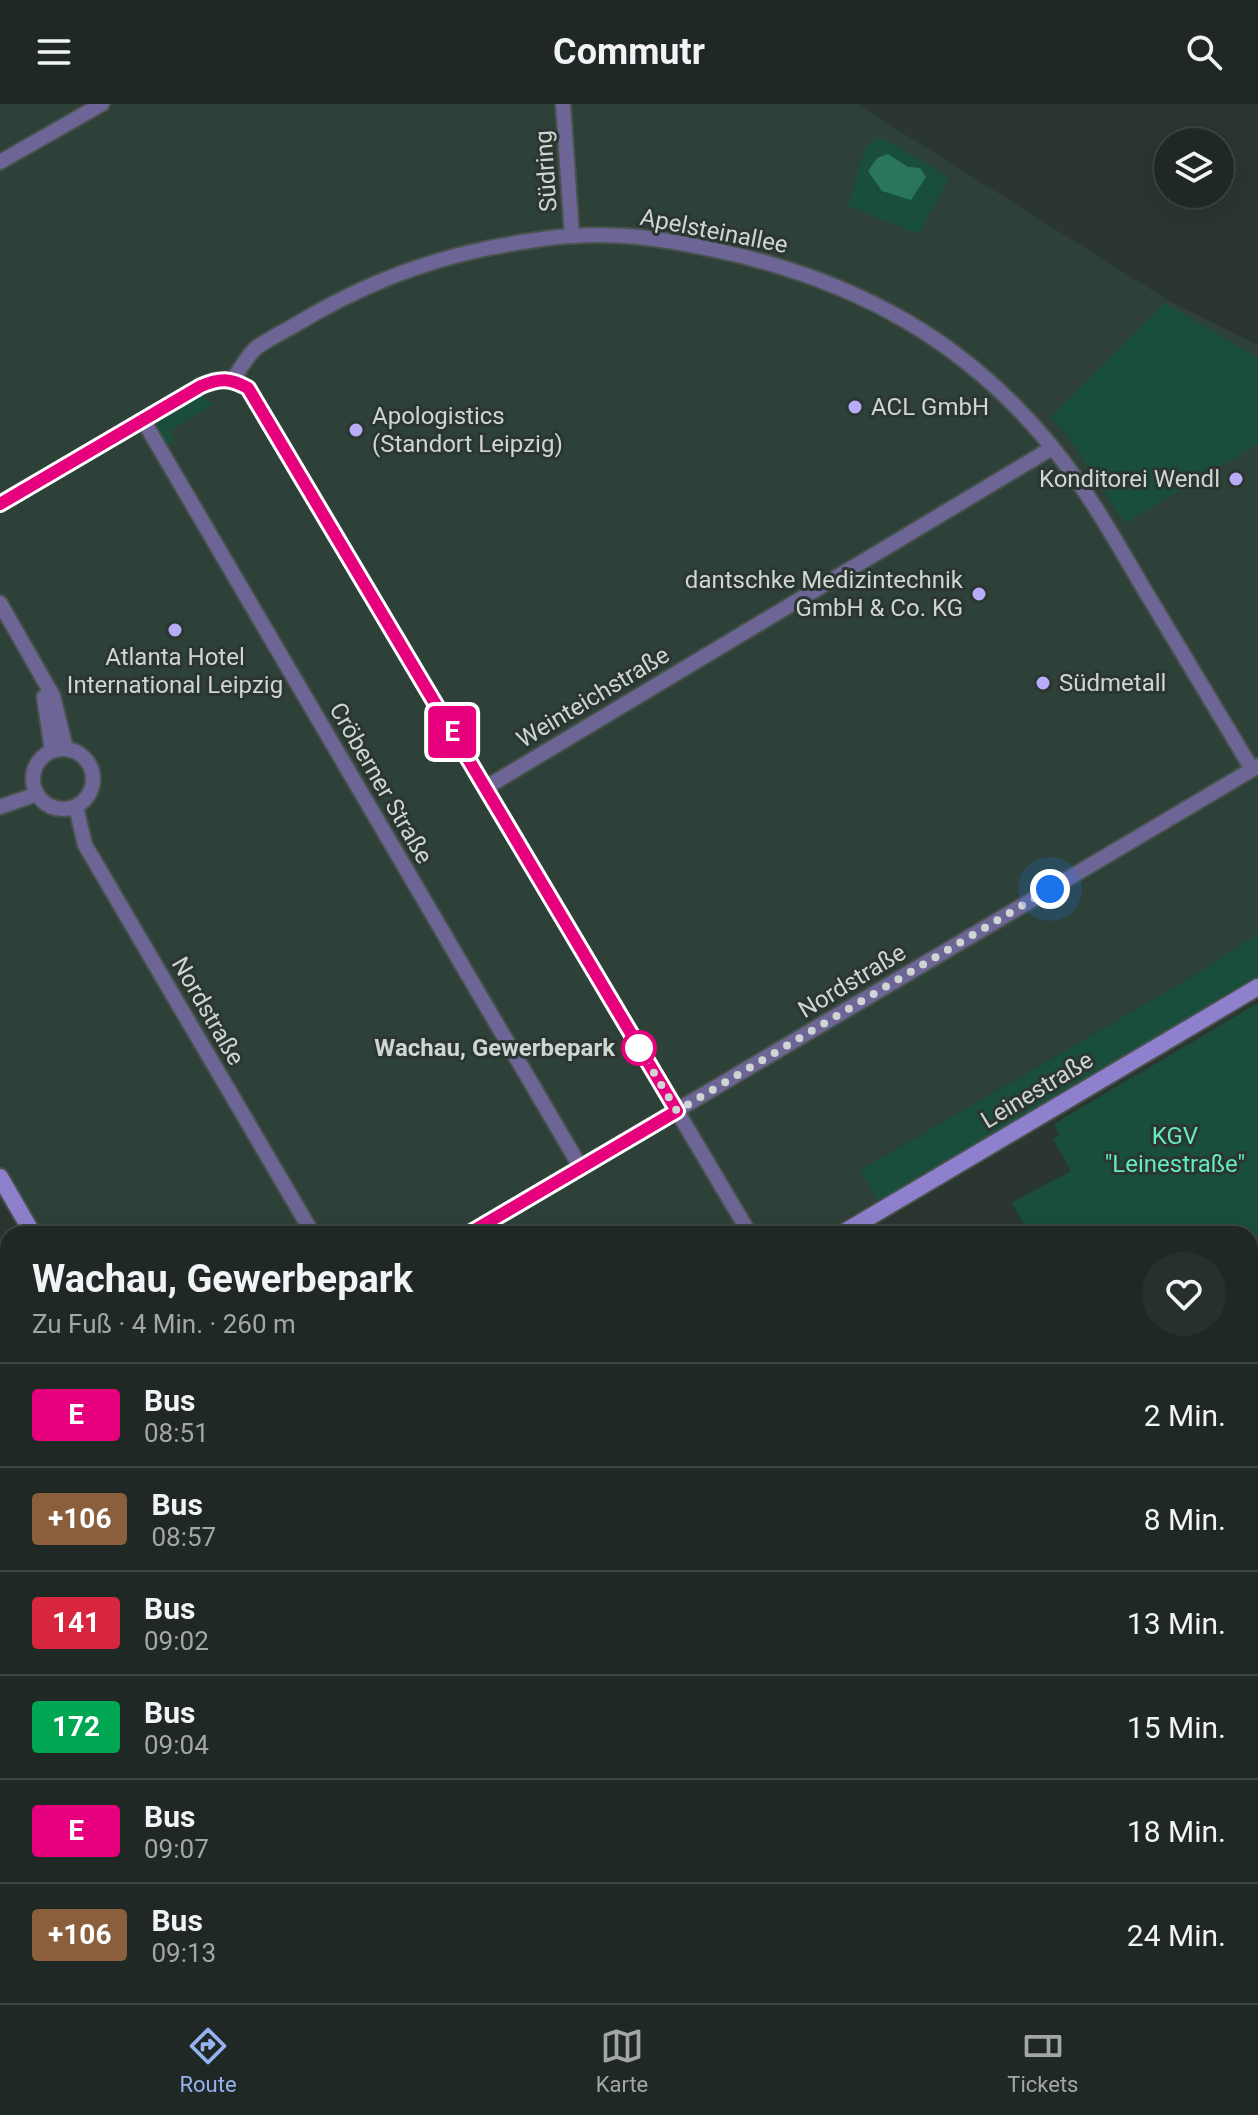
<!DOCTYPE html>
<html lang="de">
<head>
<meta charset="utf-8">
<style>
	:root { --surface:#202825; --page:#28302d; --text:#f1f3f6; --muted:#a2a6a7; --line:#3d4442; --accent:#95b2f1 }
	body { margin:0; font-family:Roboto,sans-serif; background:var(--page); color:var(--text); height:100vh; display:flex; flex-direction:column; font-size:30px; white-space:nowrap }
	* { box-sizing:border-box; margin:0 }
	p { font-size:26px; color:var(--muted) }
	.icon { flex:none; width:44px; height:44px; fill:none; stroke:currentColor; stroke-width:2; stroke-linecap:round; stroke-linejoin:round }
	.map { position:relative; flex:1; overflow:hidden }
	.side { position:absolute; left:0px; top:1122px; width:1258px; height:778px; display:flex; flex-direction:column; background:var(--surface); border-radius:24px 24px 0 0; box-shadow:0 8px 32px #0002,0 0 0 2px var(--line) }
	.side>* { flex:none }
	.badge { padding:0 16px; border-radius:6px; font-size:28px; line-height:52px }
	.controls { position:absolute; left:1154px; top:24px; display:grid; gap:16px }
	.controls a { display:grid; place-items:center; width:80px; height:80px; border-radius:50%; background:var(--surface); box-shadow:0 8px 32px #0002,0 0 0 2px var(--line); font-size:40px }
	.you { position:absolute; width:40px; height:40px; margin:-20px; border:6px solid #fff; border-radius:50%; background:#1a73e8; box-shadow:0 0 0 12px #1a73e833 }
	.map>.badge { position:absolute; translate:-50% -50%; box-shadow:0 0 0 4px #fff }
	.round { display:grid; place-items:center; flex:none; width:84px; height:84px; border-radius:42px; background:var(--page) }
	.summary { display:flex; align-items:center; justify-content:space-between; height:136px; padding:0 32px }
	h1 { font-size:38px; font-weight:700; line-height:60px }
	ul { padding:0; list-style:none }
	li { display:flex; align-items:center; gap:24px; height:104px; padding:0 32px; border-top:2px solid var(--line) }
	li div { flex:1 }
	li b { display:block; font-size:30px }
	li em { font-style:normal }
	li .badge { min-width:88px; font-weight:700; text-align:center }
	header { display:flex; justify-content:space-between; align-items:center; height:104px; padding:0 32px; background:var(--surface); font-size:36px; font-weight:700 }
	.menu { display:flex; justify-content:space-around; align-items:center; height:112px; border-top:2px solid var(--line); background:var(--surface); font-size:22px; color:var(--muted) }
	.menu a { display:grid; justify-items:center; gap:4px }
	.menu .current { color:var(--accent) }
	.map>svg:first-child { display:block }
	.built { fill:#2e4139 }
	.green { fill:#194e3d }
	.water { fill:#2a765d }
	.lines { fill:none; stroke-linecap:round; stroke-linejoin:round }
	.stream { stroke:#2a765d; stroke-width:4 }
	.minor-casing { stroke:#48534e; stroke-width:18 }
	.secondary-casing { stroke:#48534e; stroke-width:20 }
	.minor { stroke:#6d6595; stroke-width:14 }
	.secondary { stroke:#8e80cc; stroke-width:16 }
	.line-casing { stroke:#fff; stroke-width:18 }
	.line { stroke:#e6007e; stroke-width:12 }
	.walk { stroke:#ced5d2; stroke-width:8; stroke-dasharray:0 14.4 }
	.poi-dot { fill:#b8abf7; stroke:#2b3631; stroke-width:3 }
	.stop-dot { fill:#fff; stroke:#e6007e; stroke-width:4 }
	.labels { text-anchor:middle; stroke-width:6; stroke-linejoin:round; paint-order:stroke }
	.street-label { font-size:24px; fill:#ced5d2; stroke:#2b3631 }
	.poi-label { font-size:24px; fill:#ced5d2; stroke:#2b3631; text-anchor:start }
	.stop-label { font-size:24px; font-weight:bold; fill:#ced5d2; stroke:#2b3631; text-anchor:end }
	.park-label { font-size:24px; fill:#64ebbe; stroke:#2b3631 }
</style>
</head>
<body>
<header><svg class="icon" aria-label="menu" viewBox="0 0 24 24"><path d="M4 6h16M4 12h16M4 18h16"/></svg>Commutr<svg class="icon" aria-label="search" viewBox="0 0 24 24"><circle cx="10" cy="10" r="6"/><path d="M15 15l6 6"/></svg></header>
<div class="map">
<svg width="1258" height="1899" viewBox="0 0 1258 1899">
	<rect width="100%" height="100%" fill="#2b3631"/>
	<!-- built -->
	<path class="built" d="M0 0H857L1169 197 1258 241V830L1188 875 861 1065 883 1105 841 1130H33L0 1073Z"/>
	<!-- green -->
	<path class="green" d="M880 33 949 73 919 130 848 102 866 42Z
		M1165 199 1258 254V340L1125 419 1064 326 1050 314Z
		M203 289 208 298 215 300 169 327 175 337 166 342 156 325 158 317Z
		M1258 830V883L883 1105 860 1066 1188 875Z
		M1258 899V1899H882L892 1892H1250V1130H1030L1011 1099 1071 1067 1053 1035 1059 1031 1054 1020Z
		M8 1603V1817L0 1823V1607Z
		M249 1892H450L455 1899H251Z"/>
	<!-- water -->
	<path class="water" d="M888 50 908 63 920 64 926 73 911 96 882 87 868 67 877 54Z
		M8 1817V1892H249L251 1899H0V1823Z"/>
	<g class="lines">
		<!-- stream -->
		<path class="stream" d="M1250 1858H1258
			M271 1892 274 1899"/>
		<!-- minor casing -->
		<g class="minor-casing">
			<path id="minor" d="M563 0 572 132
				M0 58 102 0
				M233 275C240 266 247 252 256 244 268 235 283 228 295 221 356 184 419 158 489 144 516 139 545 133 573 132 621 128 669 136 715 146 857 176 970 238 1060 353 1091 393 1116 437 1141 480 1178 542 1215 604 1252 665
				M233 275 248 284 750 1130
				M143 316 581 1064
				M0 400 201 282 216 276 233 275
				M0 499 53 592 66 645
				M44 593 52 647
				M33 675a30 30 0 1 1 60 0a30 30 0 1 1-60 0Z
				M485 684 1052 344
				M0 703 37 690
				M76 703 85 741 313 1130
				M468 1130 1258 662
				M0 1598 8 1593"/>
		</g>
		<!-- secondary casing -->
		<g class="secondary-casing">
			<path id="secondary" d="M0 1073 33 1130
				M841 1130 1258 883
				M479 1892 483 1899"/>
		</g>
		<!-- minor -->
		<use href="#minor" class="minor"/>
		<!-- secondary -->
		<use href="#secondary" class="secondary"/>
	</g>
	<g class="lines">
		<!-- line casing -->
		<g class="line-casing">
			<path id="line" d="M0 400 201 282C220 274 230 274 248 284L677 1007 468 1130"/>
		</g>
		<!-- line -->
		<use href="#line" class="line"/>
		<!-- walk -->
		<path class="walk" d="M639 944 677 1007 1050 785"/>
	</g>
	<!-- markers -->
	<g class="poi-dot">
		<circle cx="855" cy="303" r="8"/>
		<circle cx="356" cy="326" r="8"/>
		<circle cx="1236" cy="375" r="8"/>
		<circle cx="979" cy="490" r="8"/>
		<circle cx="175" cy="526" r="8"/>
		<circle cx="1043" cy="579" r="8"/>
	</g>
	<circle class="stop-dot" cx="639" cy="944" r="16"/>
	<g class="labels">
		<!-- street labels -->
		<g class="street-label">
			<text transform="translate(546 67) rotate(-94)" y="8">Südring</text>
			<text transform="translate(714 127) rotate(11)" y="8">Apelsteinallee</text>
			<text transform="translate(593 593) rotate(-31)" y="8">Weinteichstraße</text>
			<text transform="translate(381 679) rotate(60)" y="8">Cröberner Straße</text>
			<text transform="translate(852 877) rotate(-31)" y="8">Nordstraße</text>
			<text transform="translate(208 907) rotate(60)" y="8">Nordstraße</text>
			<text transform="translate(1037 986) rotate(-31)" y="8">Leinestraße</text>
		</g>
		<!-- poi labels -->
		<g class="poi-label">
			<text x="871" y="311">ACL GmbH</text>
			<text x="372" y="320">Apologistics<tspan x="372" dy="28">(Standort Leipzig)</tspan></text>
			<text x="1220" y="383" text-anchor="end">Konditorei Wendl</text>
			<text x="963" y="484" text-anchor="end">dantschke Medizintechnik<tspan x="963" dy="28">GmbH &amp; Co. KG</tspan></text>
			<text x="175" y="561" text-anchor="middle">Atlanta Hotel<tspan x="175" dy="28">International Leipzig</tspan></text>
			<text x="1059" y="587">Südmetall</text>
		</g>
		<!-- stop labels -->
		<g class="stop-label">
			<text x="615" y="952">Wachau, Gewerbepark</text>
		</g>
		<!-- park labels -->
		<g class="park-label">
			<text x="1175" y="1040">KGV<tspan x="1175" dy="28">"Leinestraße"</tspan></text>
		</g>
	</g>
</svg>
<div class="controls">
<a><svg class="icon" aria-label="layers" viewBox="0 0 24 24"><path d="M12 4l9 5-9 5-9-5zM3 14l9 5 9-5"/></svg></a>
</div>
<div class="you" style="left:1050px;top:785px"></div>
<b class="badge" style="left:452px;top:628px;background:#e6007e;color:#fff">E</b>
<section class="side">
<div class="summary"><div><h1>Wachau, Gewerbepark</h1><p>Zu Fuß · 4 Min. · 260 m</p></div><a class="round"><svg class="icon" aria-label="heart" viewBox="0 0 24 24"><path d="M12 20l-8-8c-3-5 5-10 8-4 3-6 11-1 8 4z"/></svg></a></div>
<ul>
<li><span class="badge" style="background:#e6007e;color:#fff">E</span><div><b>Bus</b><p>08:51</p></div><em>2 Min.</em></li>
<li><span class="badge" style="background:#8b5e3c;color:#fff">+106</span><div><b>Bus</b><p>08:57</p></div><em>8 Min.</em></li>
<li><span class="badge" style="background:#d7263d;color:#fff">141</span><div><b>Bus</b><p>09:02</p></div><em>13 Min.</em></li>
<li><span class="badge" style="background:#00a651;color:#fff">172</span><div><b>Bus</b><p>09:04</p></div><em>15 Min.</em></li>
<li><span class="badge" style="background:#e6007e;color:#fff">E</span><div><b>Bus</b><p>09:07</p></div><em>18 Min.</em></li>
<li><span class="badge" style="background:#8b5e3c;color:#fff">+106</span><div><b>Bus</b><p>09:13</p></div><em>24 Min.</em></li>
</ul>
</section>
</div>
<nav class="menu">
<a class="current"><svg class="icon" aria-label="directions" viewBox="0 0 24 24"><path d="M12 3l9 9-9 9-9-9zM9 14v-3h6M13 9l2 2-2 2"/></svg>Route</a>
<a><svg class="icon" aria-label="map" viewBox="0 0 24 24"><path d="M3 6l6-2 6 2 6-2v14l-6 2-6-2-6 2zM9 4v14M15 6v14"/></svg>Karte</a>
<a><svg class="icon" aria-label="tickets" viewBox="0 0 24 24"><path d="M3 7h18v10H3zM15 7v10"/></svg>Tickets</a>
</nav>
</body>
</html>
